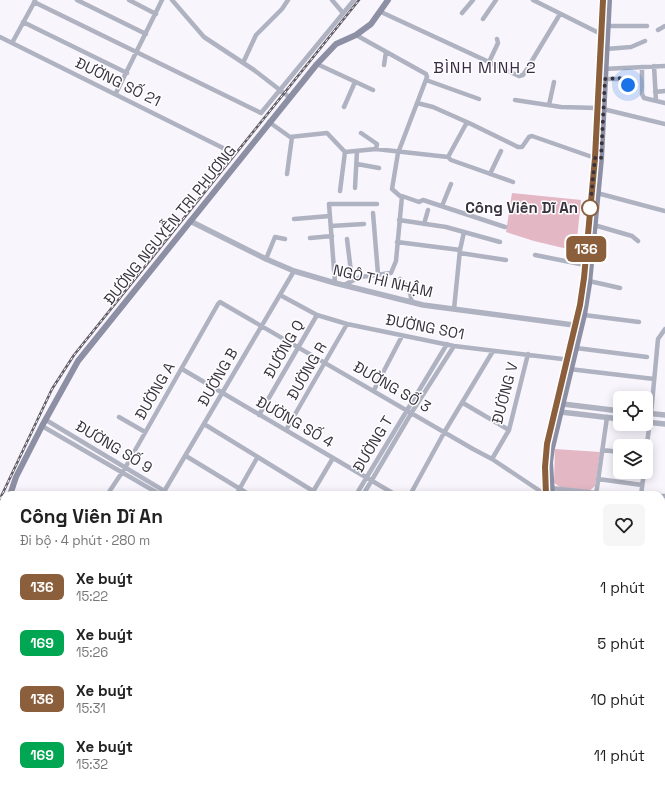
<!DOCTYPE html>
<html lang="vi">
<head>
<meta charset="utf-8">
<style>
	:root { --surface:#fff; --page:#f6f6f6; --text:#222; --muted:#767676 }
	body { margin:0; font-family:"Space Grotesk",sans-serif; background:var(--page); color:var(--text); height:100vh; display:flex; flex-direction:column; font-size:15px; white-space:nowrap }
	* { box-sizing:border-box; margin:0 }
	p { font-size:13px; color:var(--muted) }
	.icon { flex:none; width:22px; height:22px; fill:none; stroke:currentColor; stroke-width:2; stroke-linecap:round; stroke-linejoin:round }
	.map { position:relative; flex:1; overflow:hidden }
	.sheet { position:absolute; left:0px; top:491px; width:665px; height:300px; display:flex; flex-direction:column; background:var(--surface); border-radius:12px 12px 0 0; box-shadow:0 2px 10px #0003 }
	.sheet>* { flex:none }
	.badge { padding:0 8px; border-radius:6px; font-size:14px; line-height:26px }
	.tools { position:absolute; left:613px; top:391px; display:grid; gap:8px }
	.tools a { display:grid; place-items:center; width:40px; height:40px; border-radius:6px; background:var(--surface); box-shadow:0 2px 10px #0003; font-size:20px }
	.you { position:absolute; width:20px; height:20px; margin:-10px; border:3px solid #fff; border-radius:50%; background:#1a73e8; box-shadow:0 0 0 6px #1a73e833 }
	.map>.badge { position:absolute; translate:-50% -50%; box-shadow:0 0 0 2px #fff }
	.round { display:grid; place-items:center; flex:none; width:42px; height:42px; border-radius:6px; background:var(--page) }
	.overview { display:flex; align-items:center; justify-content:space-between; height:68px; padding:0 20px }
	h1 { font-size:19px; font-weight:700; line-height:30px }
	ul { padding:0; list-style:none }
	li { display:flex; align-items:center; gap:12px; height:56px; padding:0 20px }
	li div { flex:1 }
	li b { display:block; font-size:15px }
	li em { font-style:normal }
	li .badge { min-width:44px; font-weight:700; text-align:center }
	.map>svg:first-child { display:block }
	.green { fill:#e4b7c5 }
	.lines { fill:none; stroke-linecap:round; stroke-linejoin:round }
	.minor { stroke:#afb2c0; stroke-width:4.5 }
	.tertiary { stroke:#afb2c0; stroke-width:5.5 }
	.secondary { stroke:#8d90a4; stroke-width:6 }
	.rail-casing { stroke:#615c67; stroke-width:2.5 }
	.rail { stroke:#fff; stroke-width:1; stroke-dasharray:3; stroke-linecap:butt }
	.line-casing { stroke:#fff; stroke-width:9 }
	.line { stroke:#8b5e3c; stroke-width:6 }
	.walk { stroke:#38333f; stroke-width:4; stroke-dasharray:0 7.2 }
	.stop-dot { fill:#fff; stroke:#8b5e3c; stroke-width:2 }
	.labels { text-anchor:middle; stroke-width:3; stroke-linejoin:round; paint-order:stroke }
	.street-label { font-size:15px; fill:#38333f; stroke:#fff }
	.stop-label { font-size:15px; font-weight:bold; fill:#38333f; stroke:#fff; text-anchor:end }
	.neighbourhood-label { font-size:16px; letter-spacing:1px; fill:#382d45; stroke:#fff }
</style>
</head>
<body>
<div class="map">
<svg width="665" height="791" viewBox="0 0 665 791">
	<rect width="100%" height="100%" fill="#f8f5fc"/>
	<!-- green -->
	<path class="green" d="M512 193 581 200 577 239H581L580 252 534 241 506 232Z
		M555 449 600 452 595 486 589 491 560 487 554 483Z"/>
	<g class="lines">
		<!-- minor -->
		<path class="minor" d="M77 0 146 34
			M129 0 156 14
			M172 0 204 37 254 70 289 97
			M332 0 343 13
			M533 0 601 34
			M34 2 261 113 354 0
			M381 12 519 76 523 75 527 69 560 14
			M462 13 473 0
			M483 19 496 0
			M23 22 127 73
			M607 26H647
			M658 30 665 26
			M356 35 426 74 427 77 398 153 392 189 400 196
			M0 37 225 149
			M12 43 35 1
			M606 49 631 47 645 41
			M489 62 498 43 497 39
			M243 63 256 35 282 9 288 0
			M317 64 373 90
			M384 65 386 52
			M654 66 656 101
			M642 67V94L644 98 665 103
			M603 69 665 66
			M605 79H625L628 83 627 89
			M426 80 479 99
			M655 92 665 91
			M116 93 162 0
			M515 100 561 107 597 108
			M417 103 433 107 469 123
			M549 105 554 82
			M344 107 355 82
			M603 109 665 124
			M269 122 290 137 327 133 345 152 376 149 448 157 466 124 469 123 518 147H522L529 137 532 136 595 158
			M361 133 377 144 376 149
			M448 157 451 160 513 182
			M357 164 379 168
			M287 174 292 137
			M490 174 501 151
			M355 188 357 151
			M340 191 345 152
			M597 193 665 211
			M442 206 451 184
			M373 213 378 274
			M294 219 330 216
			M399 220 446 227 500 242
			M424 224 428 210
			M594 225 632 236 638 241
			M331 226 364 224
			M310 238 332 236
			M347 239 352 280
			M397 242 460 250
			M460 253 506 260
			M535 255 585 265
			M266 259 275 237 285 239
			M400 279C407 286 412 292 411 302
			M589 281 620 288
			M335 283 329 204H377
			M344 285 360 277 391 273 396 261 402 196 419 202 423 200 505 227
			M280 295 317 315 347 324 454 346 571 360
			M454 309 460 250 464 232
			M584 315 639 322
			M576 348 647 357
			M182 369 396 495
			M569 369 654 379
			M374 390 402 336
			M463 403 509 430
			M651 414 658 339 665 329
			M259 415 317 315
			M119 417 145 432
			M46 420 171 495
			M204 424 313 491
			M42 426 161 495
			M286 430 347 324
			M602 450 620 452
			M646 450 650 422
			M186 456 250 495
			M492 459 509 430 528 354
			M598 479 642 485
			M551 488 596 493 643 495
			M107 495 125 468 218 304 220 302 473 449 492 459 546 495
			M162 495 294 271
			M236 495 257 458
			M311 495 333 458
			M356 495 447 344
			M363 495 412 412 454 346
			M410 495 445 431 493 351
			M596 495 607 417
			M641 495 644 472
			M661 496H665
			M661 564 665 549
			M664 580H665
			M661 628 665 622
			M661 648 665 644
			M661 653 665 661
			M0 662 4 661
			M661 671 665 668
			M0 742 4 752
			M0 775 4 773
			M203 787 210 791
			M294 787 301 791
			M448 787 455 791
			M140 789 144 791
			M9 791 27 787
			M180 791 183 787
			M187 791 190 787
			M282 791 285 787
			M369 791 371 787
			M433 791 435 787
			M485 791 488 787
			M510 791 511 787
			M517 791 518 787
			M548 791 549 787
			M577 791V787"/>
		<!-- tertiary -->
		<path class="tertiary" d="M190 221 266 259 294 271 335 283 423 305 581 326
			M563 404 620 411
			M561 412 620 419
			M646 413 665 415
			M646 422 665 424"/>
		<!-- secondary -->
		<path class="secondary" d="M10 495 16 477 42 426 78 361 317 64 336 44 356 35 371 24 388 0
			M546 495 545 467 547 444 576 325 585 278 595 158 603 0
			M552 495 550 462 552 448 584 315 589 284 601 159 609 0
			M60 787V791
			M634 791V787"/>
		<!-- rail casing -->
		<g class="rail-casing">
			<path id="rail" d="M0 499 52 389 74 355 359 0"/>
		</g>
		<!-- rail -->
		<use href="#rail" class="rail"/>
	</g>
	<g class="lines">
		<!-- line casing -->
		<g class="line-casing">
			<path id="line" d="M546 495 545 467 547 444 580 305 584 278 595 158 603 0"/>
		</g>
		<!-- line -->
		<use href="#line" class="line"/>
		<!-- walk -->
		<path class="walk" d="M590 208 595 158 601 159 605 79 619 78 627 81 628 85"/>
	</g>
	<!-- markers -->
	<circle class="stop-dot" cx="590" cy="208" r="8"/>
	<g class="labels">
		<!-- street labels -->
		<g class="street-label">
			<text transform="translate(118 82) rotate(26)" y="5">ĐƯỜNG SỐ 21</text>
			<text transform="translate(170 225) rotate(-51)" y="5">ĐƯỜNG NGUYỄN TRI PHƯƠNG</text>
			<text transform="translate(383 281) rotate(13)" y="5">NGÔ THÌ NHẬM</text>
			<text transform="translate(425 327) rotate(11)" y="5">ĐƯỜNG SO1</text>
			<text transform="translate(284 349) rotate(-60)" y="5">ĐƯỜNG Q</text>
			<text transform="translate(307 371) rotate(-60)" y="5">ĐƯỜNG R</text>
			<text transform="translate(218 377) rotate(-60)" y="5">ĐƯỜNG B</text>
			<text transform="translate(392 387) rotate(30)" y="5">ĐƯỜNG SỐ 3</text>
			<text transform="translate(155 391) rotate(-60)" y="5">ĐƯỜNG A</text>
			<text transform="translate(505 393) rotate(-75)" y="5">ĐƯỜNG V</text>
			<text transform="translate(295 422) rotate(30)" y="5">ĐƯỜNG SỐ 4</text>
			<text transform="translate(373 444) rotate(-59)" y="5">ĐƯỜNG T</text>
			<text transform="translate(114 447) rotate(31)" y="5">ĐƯỜNG SỐ 9</text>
		</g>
		<!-- stop labels -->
		<g class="stop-label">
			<text x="578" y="213">Công Viên Dĩ An</text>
		</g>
		<!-- neighbourhood labels -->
		<g class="neighbourhood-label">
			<text x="485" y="73">BÌNH MINH 2</text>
		</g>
	</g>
</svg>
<div class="tools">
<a><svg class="icon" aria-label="locate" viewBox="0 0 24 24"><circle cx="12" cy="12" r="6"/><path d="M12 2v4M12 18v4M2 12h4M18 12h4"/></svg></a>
<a><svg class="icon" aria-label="layers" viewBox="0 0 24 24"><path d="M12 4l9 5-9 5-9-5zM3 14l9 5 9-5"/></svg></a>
</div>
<div class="you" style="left:628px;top:85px"></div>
<b class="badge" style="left:586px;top:249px;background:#8b5e3c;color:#fff">136</b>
<section class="sheet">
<div class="overview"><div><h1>Công Viên Dĩ An</h1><p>Đi bộ · 4 phút · 280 m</p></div><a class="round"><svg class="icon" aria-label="heart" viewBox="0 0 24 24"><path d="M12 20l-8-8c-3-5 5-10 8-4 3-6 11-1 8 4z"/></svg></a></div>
<ul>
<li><span class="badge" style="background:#8b5e3c;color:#fff">136</span><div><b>Xe buýt</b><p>15:22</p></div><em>1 phút</em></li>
<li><span class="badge" style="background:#00a651;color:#fff">169</span><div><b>Xe buýt</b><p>15:26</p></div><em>5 phút</em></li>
<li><span class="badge" style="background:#8b5e3c;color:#fff">136</span><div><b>Xe buýt</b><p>15:31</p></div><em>10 phút</em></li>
<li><span class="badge" style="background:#00a651;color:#fff">169</span><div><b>Xe buýt</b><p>15:32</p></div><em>11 phút</em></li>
</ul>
</section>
</div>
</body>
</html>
